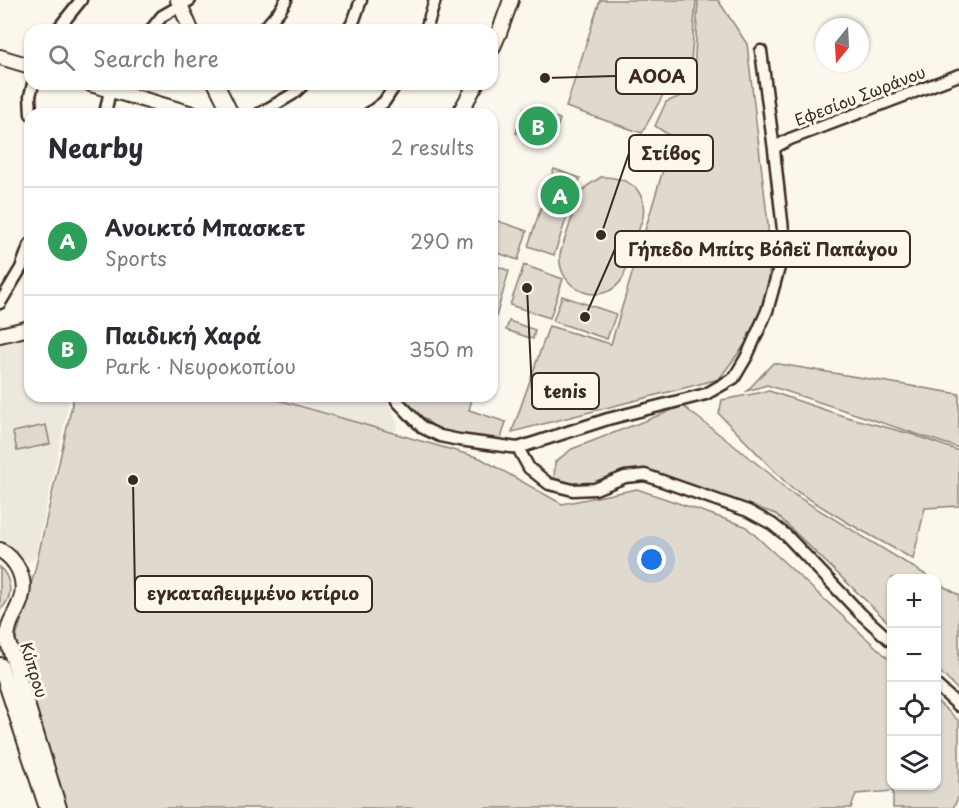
<!DOCTYPE html>
<html lang="en">
<head>
<meta charset="utf-8">
<style>
	body { margin:0; font-family:"Playpen Sans",sans-serif; background:#f7f7f7; color:#2b2b33 }
	.controls { position:absolute; right:18px; bottom:18px; display:grid; overflow:hidden; border-radius:12px; box-shadow:0 2px 4px #0004 }
	.controls button { width:54px; height:54px; display:grid; place-items:center; padding:0; border:0; border-bottom:2px solid #e1e1e2; background:#fff; color:#2b2b33; font:30px sans-serif }
	.compass { position:absolute; left:815px; top:18px; width:54px; height:54px; border-radius:50%; background:#fff; box-shadow:0 2px 4px #0004; rotate:198deg }
	.you { position:absolute; left:652px; top:560px; width:21px; height:21px; margin:-15px; border:4px solid #fff; border-radius:50%; background:#1a73e8; box-shadow:0 0 0 9px #1a73e833 }
	.badge { display:grid; place-items:center; width:39px; height:39px; border-radius:50%; background:#b45309; color:#fff; font-size:20px; font-weight:700 }
	.pin { position:absolute; translate:-50% -50%; border:3px solid #fff; box-shadow:0 2px 6px #0006 }
	.list { margin:0; padding:0; list-style:none }
	h2 { display:flex; justify-content:space-between; align-items:center; height:78px; margin:0; padding:0 24px; font-size:26px }
	h2 small { font-size:20px; font-weight:400; color:#7c7c81 }
	.list li { display:grid; grid-template-columns:39px 1fr auto; gap:18px; align-items:center; box-sizing:border-box; height:108px; padding:0 24px; border-top:2px solid #e1e1e2 }
	.list b { display:block; font-size:22px; white-space:nowrap }
	.list p { margin:0; font-size:20px; white-space:nowrap; color:#7c7c81 }
	.list em { font-size:20px; font-style:normal; color:#7c7c81 }
	.icon { flex:none; width:33px; height:33px; fill:none; stroke:currentColor; stroke-width:2; stroke-linecap:round; stroke-linejoin:round }
	.map { position:relative; flex:none; width:959px; height:808px; overflow:hidden }
	.search { position:absolute; background:#fff; box-shadow:0 2px 4px #0004; left:24px; top:24px; width:474px; height:66px; display:flex; align-items:center; gap:15px; box-sizing:border-box; padding:0 21px; border-radius:18px; color:#7c7c81; font-size:22px }
	.panel { position:absolute; background:#fff; box-shadow:0 2px 4px #0004; left:24px; top:108px; width:474px; height:294px; border-radius:18px }
	.map>svg:first-child { display:block }
</style>
</head>
<body>
<div class="map">
<svg width="959" height="808" viewBox="0 0 959 808">
	<rect width="100%" height="100%" fill="#fbf7ec"/>
	<filter id="ink" filterUnits="userSpaceOnUse"><feTurbulence type="fractalNoise" baseFrequency=".0167" numOctaves="2"/><feDisplacementMap in="SourceGraphic" scale="12" xChannelSelector="R" yChannelSelector="G"/><feConvolveMatrix kernelMatrix="1 2 1 2 8 2 1 2 1" color-interpolation-filters="sRGB"/></filter>
	<g filter="url(#ink)">
		<path fill="#ede8dd" d="M30 336V396H70L35 559 28 562 0 539V342Z
			M284 396H383L391 409 398 425 394 434 317 410Z"/>
		<path fill="#dfd9ce" stroke="#8d8276" stroke-width="1.5" d="M600 0H696L689 86 663 95 642 133 566 107Z
			M698 0H718L747 44 768 224 770 311 719 379 512 432 549 326 611 344 663 170 675 169 678 141 655 126 666 102 693 91Z
			M524 108 560 119 552 144 516 133Z
			M554 169 580 178 554 255 528 246Z
			M601 177C628 177 647 188 643 217L623 278C603 310 556 290 560 254L579 196 587 186Z
			M492 219 527 231 518 260 492 251Z
			M492 264 509 271 492 331Z
			M524 265 563 279 550 318 510 305Z
			M562 296 616 314 607 339 553 321Z
			M509 321 535 330 533 339 506 330Z
			M773 363 959 394V448L767 385 747 391Z
			M769 391 843 416 911 434 959 451V506L925 508 913 559 850 524 791 488 719 414 722 400Z
			M74 396H265L480 458 562 504 637 489 745 526 891 661 892 786H936L937 701 959 721V796L953 808H893V791L856 794 851 808H66L55 780 13 649 35 570Z
			M399 396H473L469 410 506 422 500 442 440 431 403 401Z
			M683 406 769 473 788 491 931 578H892L891 625 776 514 655 473 595 489 554 479 555 462 572 449Z
			M46 425 50 444 17 451 13 432Z
			M0 567C12 580 14 598 0 610Z
			M936 582 959 595V691L937 669Z"/>
		<g fill="none" stroke-linecap="round" stroke-linejoin="round">
			<defs>
				<path id="street" d="M57 30 81 0
					M151 30 162 16 190 0
					M263 30 280 10 286 0
					M348 30 354 20 361 0
					M426 30 435 0
					M31 114 30 96 33 84
					M105 114 110 90 114 84
					M259 114 293 94 304 84
					M368 114 384 102 396 84
					M774 150 777 146 790 139 959 75
					M0 303 21 268 30 244
					M394 396 398 402 423 428 440 436 459 440 518 448 608 419 706 394 734 378 747 356 767 311 780 264 783 230 774 150 761 51
					M518 448 529 468 549 484 573 490 595 489 625 477 645 475 748 511 772 524 787 536 860 613 892 642
					M936 685 959 706"/>
				<path id="secondary" d="M178 0 191 30
					M492 49 499 33 511 0
					M0 57 30 66
					M91 84 192 114
					M216 84 231 114
					M459 114 476 84
					M0 335 30 328
					M0 550C17 560 27 579 21 599 16 616 8 619 7 639L59 808
					M0 665 47 808"/>
			</defs>
			<use href="#street" stroke="#3b2a1e" stroke-width="15"/>
			<use href="#secondary" stroke="#3b2a1e" stroke-width="18"/>
			<use href="#street" stroke="#fbf7ec" stroke-width="10"/>
			<use href="#secondary" stroke="#fbf7ec" stroke-width="14"/>
		</g>
	</g>
	<g text-anchor="middle" stroke-width="6" stroke-linejoin="round" paint-order="stroke">
		<g font-size="16" fill="#3b2a1e" stroke="#fbf7ec">
			<text transform="translate(860 96) rotate(-21)" y="6">Εφεσίου Σωράνου</text>
			<text transform="translate(34 670) rotate(73)" y="6">Κύπρου</text>
		</g>
	</g>
	<path fill="none" stroke="#3b2a1e" stroke-width="2" d="M545 78L616 76M601 235L629 153M585 317L615 249M527 288L532 391M133 480L135 594"/>
	<g fill="#3b2a1e" stroke="#fbf7ec" stroke-width="2">
		<circle cx="545" cy="78" r="6"/>
		<circle cx="601" cy="235" r="6"/>
		<circle cx="585" cy="317" r="6"/>
		<circle cx="527" cy="288" r="6"/>
		<circle cx="133" cy="480" r="6"/>
	</g>
	<g fill="#fbf7ec" stroke="#3b2a1e" stroke-width="2">
		<rect x="616" y="58" width="81" height="36" rx="6"/>
		<rect x="629" y="135" width="84" height="36" rx="6"/>
		<rect x="615" y="231" width="295" height="36" rx="6"/>
		<rect x="532" y="373" width="67" height="36" rx="6"/>
		<rect x="135" y="576" width="237" height="36" rx="6"/>
	</g>
	<g font-size="18" text-anchor="middle" font-weight="bold" fill="#3b2a1e">
		<text x="657" y="83">AOOA</text>
		<text x="671" y="160">Στίβος</text>
		<text x="763" y="256">Γήπεδο Μπίτς Βόλεϊ Παπάγου</text>
		<text x="565" y="398">tenis</text>
		<text x="253" y="600">εγκαταλειμμένο κτίριο</text>
	</g>
</svg>
<div class="controls">
<button>+</button>
<button>−</button>
<button><svg class="icon" aria-label="locate" viewBox="0 0 24 24"><circle cx="12" cy="12" r="6"/><path d="M12 2v4M12 18v4M2 12h4M18 12h4"/></svg></button>
<button><svg class="icon" aria-label="layers" viewBox="0 0 24 24"><path d="M12 4l9 5-9 5-9-5zM3 14l9 5 9-5"/></svg></button>
</div>
<svg class="compass" viewBox="-18 -18 36 36"><path d="M0-13l5 13h-10z" fill="#e53935"/><path d="M0 13l5-13h-10z" fill="#7c7c81"/></svg>
<div class="you"></div>
<div class="pin badge" style="left:560px;top:195px;background:#2e9e5b">A</div>
<div class="pin badge" style="left:538px;top:126px;background:#2e9e5b">B</div>
<div class="search"><svg class="icon" aria-label="search" viewBox="0 0 24 24"><circle cx="10" cy="10" r="6"/><path d="M15 15l6 6"/></svg>Search here</div>
<section class="panel">
<h2>Nearby<small>2 results</small></h2>
<ul class="list">
<li><span class="badge" style="background:#2e9e5b">A</span><div><b>Ανοικτό Μπασκετ</b><p>Sports</p></div><em>290 m</em></li>
<li><span class="badge" style="background:#2e9e5b">B</span><div><b>Παιδική Χαρά</b><p>Park · Νευροκοπίου</p></div><em>350 m</em></li>
</ul>
</section>
</div>
</body>
</html>
